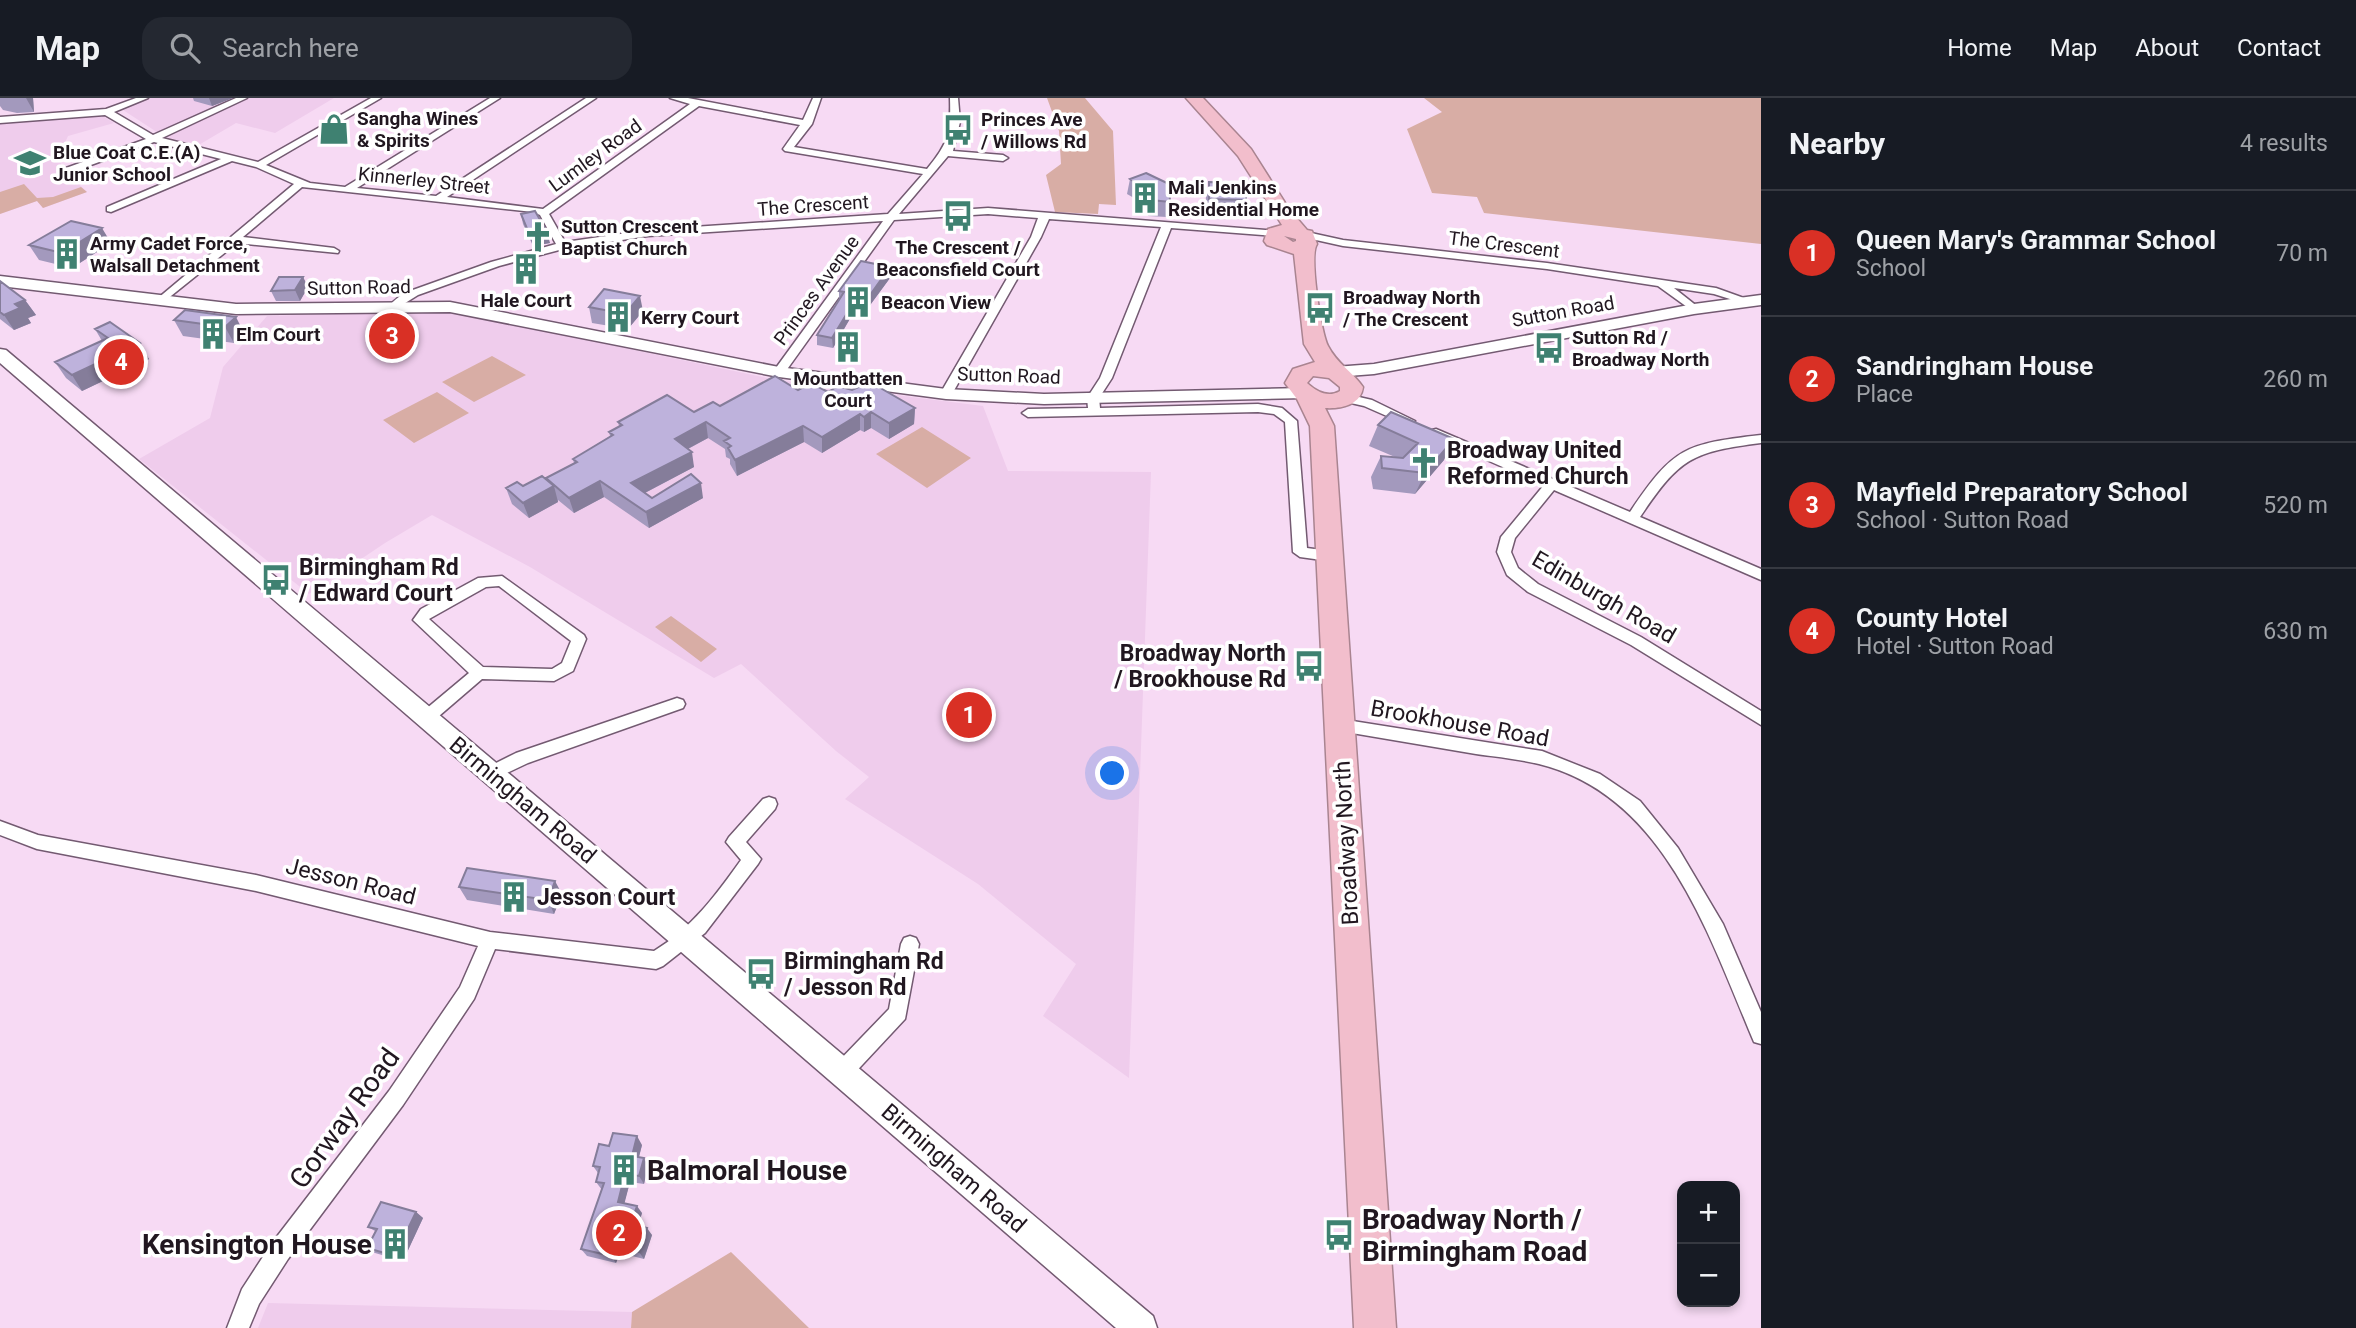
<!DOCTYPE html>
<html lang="en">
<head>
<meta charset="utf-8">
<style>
	body { margin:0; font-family:Roboto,sans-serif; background:#242831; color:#f1f3f6 }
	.controls { position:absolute; right:21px; bottom:21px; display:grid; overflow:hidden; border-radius:14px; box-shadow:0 4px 10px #0003 }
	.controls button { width:63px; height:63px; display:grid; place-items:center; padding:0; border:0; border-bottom:2px solid #363941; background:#171b24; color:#f1f3f6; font:35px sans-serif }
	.you { position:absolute; left:1113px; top:676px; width:24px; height:24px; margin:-18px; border:5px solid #fff; border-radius:50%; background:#1a73e8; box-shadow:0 0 0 10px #1a73e833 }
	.badge { display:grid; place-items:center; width:46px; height:46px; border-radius:50%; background:#d93025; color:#fff; font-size:23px; font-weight:700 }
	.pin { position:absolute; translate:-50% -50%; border:4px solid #fff; box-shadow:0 2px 7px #0006 }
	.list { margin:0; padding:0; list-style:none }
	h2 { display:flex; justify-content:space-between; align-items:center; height:91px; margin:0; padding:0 28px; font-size:30px }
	h2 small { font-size:23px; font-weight:400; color:#9ea1a6 }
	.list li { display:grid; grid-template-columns:46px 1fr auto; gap:21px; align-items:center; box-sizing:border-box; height:126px; padding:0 28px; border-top:2px solid #363941 }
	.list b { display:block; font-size:26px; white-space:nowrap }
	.list p { margin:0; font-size:23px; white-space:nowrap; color:#9ea1a6 }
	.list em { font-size:23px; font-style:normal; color:#9ea1a6 }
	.icon { flex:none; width:38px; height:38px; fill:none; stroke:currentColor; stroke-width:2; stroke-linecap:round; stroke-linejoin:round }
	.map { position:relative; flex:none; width:1761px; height:1230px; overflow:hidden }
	header { display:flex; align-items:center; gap:42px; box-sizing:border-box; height:98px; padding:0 35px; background:#171b24; border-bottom:2px solid #363941 }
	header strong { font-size:33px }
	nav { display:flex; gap:38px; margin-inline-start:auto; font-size:24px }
	.search { width:490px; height:63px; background:#242831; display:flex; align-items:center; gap:18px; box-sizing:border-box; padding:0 24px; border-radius:21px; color:#9ea1a6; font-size:26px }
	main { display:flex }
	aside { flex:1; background:#171b24 }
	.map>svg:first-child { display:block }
</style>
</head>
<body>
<header>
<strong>Map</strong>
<div class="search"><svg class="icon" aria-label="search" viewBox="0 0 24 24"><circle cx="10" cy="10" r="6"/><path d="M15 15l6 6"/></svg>Search here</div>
<nav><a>Home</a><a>Map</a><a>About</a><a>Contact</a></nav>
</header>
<main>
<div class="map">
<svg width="1761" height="1230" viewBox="0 0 1761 1230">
	<rect width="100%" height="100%" fill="#f7daf4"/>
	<path fill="#efccec" d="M148 0H334L275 35 236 25 197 48 163 38 123 12Z
		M101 17 114 25 68 38 58 60 64 72 87 94 43 110 37 103 0 116V25Z
		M437 213 472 218 777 282 983 308 1008 373 1151 374 1129 980 1043 918 1076 866 978 786 845 701 869 679 836 653 741 566 714 580 530 469 432 417 385 445 309 496 139 361 210 320 223 269 267 218Z
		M268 1205 632 1214 631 1230H258Z"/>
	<path fill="#d8ada5" d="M1047 0H1085L1113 33 1116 107 1099 106 1098 116 1055 114 1046 77 1061 66 1059 33Z
		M1424 0H1761V146L1484 115 1477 99 1432 95 1407 31 1442 14Z
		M24 86 37 100 53 99 81 89 87 94 43 110 37 103 0 116V94Z
		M492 258 526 277 474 304 442 284Z
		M437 294 469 315 414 345 383 322Z
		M922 329 971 360 927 390 876 356Z
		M671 518 717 551 701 564 655 529Z
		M731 1154 809 1230H631L632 1214Z"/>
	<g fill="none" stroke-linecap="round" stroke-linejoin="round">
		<defs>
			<path id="street" d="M136 0H148L114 14 153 37 236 0H247L162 40 258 64 371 0H381L266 67 310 85 345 89 490 0H500L357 90 436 98 586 0H596L447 99 543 111 690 6 670 0H688L803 22 813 0H821L812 26 794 49 927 71C949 45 951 34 950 0H958L960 24 953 53 1003 57 1008 60 1003 63 948 58 899 116 988 110 1278 133V137L1274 138 1171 130 1112 280 1099 300 1100 310 1258 306 1282 310 1297 323 1307 450 1329 453 1336 458 1329 463 1300 459 1293 454 1285 324 1274 316 1258 314 1028 319 1022 315 1028 311 1088 310 1087 300 1100 280 1161 129 1049 121 1041 139 952 296 946 300 940 296 1031 139 1038 120 988 116 894 122 783 277 779 278 773 274 883 123 648 138 563 151 499 168 418 197 394 212 388 209C395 201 401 197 410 193L491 164 556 146 540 117 533 114 302 89 243 139 334 150 339 153 338 155 237 145 161 206 157 205V201L294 86 256 69 232 63 111 114 107 113V109L221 61 154 44 69 75 64 72 66 70 146 41 105 17 0 25V19L106 11ZM699 8 800 27 783 51 785 53 923 76 888 116 648 132 565 144 549 116Z
				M1302 133 1343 142 1547 165 1716 190 1755 204 1749 207 1714 196 1674 190 1698 209 1700 211 1694 214 1658 188 1547 171 1343 148 1298 138 1297 136Z
				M1346 296 1372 302 1415 323 1413 326H1405L1364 308 1342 303V297Z
				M1436 331 1630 414C1674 349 1684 346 1761 337V345C1691 354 1680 360 1640 419L1761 471V482L1554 392 1515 440 1511 454 1518 470 1538 486 1641 539 1761 613V627L1631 547 1528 494 1507 477 1497 454 1501 439 1544 387 1432 338V332Z
				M502 478 584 537 586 541 573 573 554 583 482 581 432 624H420L418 620 420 616 469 575 413 522 421 511 478 480ZM499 488 571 543 562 565 552 571 483 569 429 521 486 489Z
				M677 600 683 602 685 606 683 610 528 665 492 682 486 680 484 675 486 670 516 655Z
				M1340 621 1542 653 1600 676 1640 703 1678 750 1723 826 1761 914V946L1754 944C1709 838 1665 697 1539 666 1518 661 1497 659 1476 656 1431 648 1385 641 1340 633L1334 631 1332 627 1334 623Z
				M769 699 775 701 777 706 775 711 746 744 761 761 758 766 705 835 663 868 656 871 495 851 474 901 403 1007 288 1161 259 1206 249 1230H227L242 1191 272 1145 389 993 460 889 478 848 256 793 37 751 0 737V723L38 737 256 777 490 834 654 853C692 830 716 797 741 762L726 744 729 739 763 701Z
				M910 838 916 840 919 846 905 921 849 981 842 984 835 981 832 974 835 967 889 911 901 846 904 840Z"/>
			<path id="secondary" d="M0 178 236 206 450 204 779 269 946 291 1044 296 1304 290 1313 295 1304 300 1044 306 946 301 779 279 450 214 236 216 0 188Z
				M1761 197V207L1694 216 1374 276 1335 279 1326 274 1335 269 1374 266 1694 206Z
				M0 251 6 252 1153 1218 1157 1230H1116L0 265Z"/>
			<path id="highway" d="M1186 0H1203L1251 51 1289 111 1307 132 1312 133 1317 146C1309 157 1321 235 1328 248 1337 266 1352 273 1363 289 1361 307 1341 311 1325 310L1334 328 1396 1230H1354L1310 328 1297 301 1285 285 1293 271 1315 264 1304 246 1294 156 1267 147 1264 143 1268 131 1282 127 1238 58ZM1284 138 1296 141V143L1293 144ZM1313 278 1329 280 1340 289V293C1328 300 1317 294 1307 285Z"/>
		</defs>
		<use href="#street" stroke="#735a71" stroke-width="3"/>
		<use href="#secondary" stroke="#735a71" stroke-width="3"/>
		<use href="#highway" stroke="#a98490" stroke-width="3"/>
		<use href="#street" fill="#fff" fill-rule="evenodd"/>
		<use href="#secondary" fill="#fff" fill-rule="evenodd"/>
		<use href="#highway" fill="#f2becc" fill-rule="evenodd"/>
	</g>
	<path fill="#a399bd" d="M0 0H33L34 14 17 15 3 12 0 8Z
		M193 0H233L212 8 194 3Z
		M1146 75 1170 104 1167 119 1148 118 1147 102 1141 104 1127 96 1130 81Z
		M1209 84 1246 102 1242 117 1205 116 1206 99Z
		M521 116 550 145 533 148 523 126Z
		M111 145 72 170 39 162 29 147Z
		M890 169V180L865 214 855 212 833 250 817 247V237L839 202V193Z
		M303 179 308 189 300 203H276L271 193Z
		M0 183 25 202 36 217 28 220 31 225 14 232 0 221Z
		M589 209 643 213 628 231 592 225Z
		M185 212 244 235 234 245 183 238 174 222Z
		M95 231 149 261 82 293 66 280 55 264 102 243Z
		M798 292 828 294 915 310 914 326 889 341 871 330 864 334 860 332 822 355 804 344 737 378 730 366V361L726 359 725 351 708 340 688 351 694 369 645 395 652 400H703L649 430 604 399 574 415 558 402V404L529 420 512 406 506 390 523 388 547 382 546 380 574 365 573 361 610 338 609 334 619 328 618 324 694 314Z
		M1391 314 1444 362 1415 396 1373 391 1371 379 1381 358 1395 359 1369 348 1378 327Z
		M459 789 562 796 554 816 467 802Z
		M642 1047 639 1059 648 1068 644 1086 630 1084 624 1105 642 1115 638 1128 652 1137 644 1161 620 1155 616 1165 587 1158 581 1151 602 1092 596 1084 598 1075 593 1068Z
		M416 1114 423 1120 403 1163 375 1155 367 1150 375 1133 368 1129Z"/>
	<path fill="#857d9a" d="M26 0H33L34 14Z
		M209 0H233L212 8Z
		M1150 87 1147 102 1141 104 1144 90Z
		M102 130 111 145 72 170 62 155Z
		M547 134 550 145 533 148 530 138Z
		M890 169V180L865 214V204Z
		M303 179 308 189 300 203 295 192Z
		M640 198 643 213 628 231 625 216Z
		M25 202 36 217 28 220 31 225 14 232 4 217 15 206Z
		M855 202V212L833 250 832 240Z
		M236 219 244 235 234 245 225 229Z
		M140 245 149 261 82 293 72 277Z
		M915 310 914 326 889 341V325Z
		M871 314V330L864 334V319Z
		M860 316V332L822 355V339Z
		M706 324 708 340 678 356 675 341Z
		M803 328 804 344 737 378 735 362Z
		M1454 341 1444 362 1415 396 1425 375Z
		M692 354 694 369 635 400 631 385Z
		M600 383 604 399 574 415 569 400Z
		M701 385 703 400 649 430 646 414Z
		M554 388 558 404 529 420 523 405Z
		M555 783 562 796 554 816 548 802Z
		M637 1038 642 1047 637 1066 632 1058Z
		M644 1060 648 1068 644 1086 639 1078Z
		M625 1076 630 1084 623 1111 618 1104Z
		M637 1108 642 1115 636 1133 631 1126Z
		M416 1114 423 1120 403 1163 395 1158Z
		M647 1130 652 1137 644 1161 639 1154Z
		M614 1148 620 1155 616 1165 611 1158Z"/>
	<path fill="#beb2dc" stroke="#857d9a" stroke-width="2" d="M1146 75 1169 86 1170 104 1151 102 1150 87 1144 90 1130 81Z
		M1209 84 1246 85V102L1209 101Z
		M535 113 547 134 530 138 521 116Z
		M71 123 102 130 62 155 29 147Z
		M861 163 890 169 865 204 855 202 832 240 817 237 844 194 839 193Z
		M279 179H303L295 192 271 193Z
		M0 183 25 202 15 206 20 210 4 217 0 214Z
		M604 191 640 198 625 216 589 209Z
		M185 212 236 219 225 229 174 222Z
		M110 224 140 245 72 277 55 264 108 240 95 231Z
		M775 278 798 292 811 285 828 294 838 288 852 292 870 284 915 310 889 325 871 314 864 319 860 316 822 339 803 328 735 362 728 350 731 348 724 343 730 340 706 324 675 341 692 354 631 385 652 400 691 376 701 385 646 414 600 383 569 400 546 380 577 364 573 361 613 337 609 334 622 327 618 324 667 297 694 314 713 304 720 308Z
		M1391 314 1454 341 1425 375 1382 370 1381 358 1403 360 1418 345 1378 327Z
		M542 378 554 388 523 405 506 390 517 384 523 388Z
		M467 770 555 783 548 802 459 789Z
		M613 1035 637 1038 632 1058 644 1060 639 1078 625 1076 618 1104 637 1108 631 1126 647 1130 639 1154 614 1148 611 1158 581 1151 604 1085 596 1084 600 1069 593 1068 599 1046 609 1048Z
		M381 1104 416 1114 395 1158 367 1150 377 1131 368 1129Z"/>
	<defs>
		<symbol id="shop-bare" viewBox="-9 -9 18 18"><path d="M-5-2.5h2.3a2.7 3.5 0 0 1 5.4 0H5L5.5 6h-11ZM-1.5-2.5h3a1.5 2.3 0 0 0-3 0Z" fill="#3f8171" stroke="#fff" stroke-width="2.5" paint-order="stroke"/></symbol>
		<symbol id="bus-bare" viewBox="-9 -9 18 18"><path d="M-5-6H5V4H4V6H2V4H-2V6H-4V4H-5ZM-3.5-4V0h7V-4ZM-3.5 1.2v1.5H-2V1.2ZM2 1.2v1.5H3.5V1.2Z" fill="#3f8171" stroke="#fff" stroke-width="2.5" paint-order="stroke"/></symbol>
		<symbol id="school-bare" viewBox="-9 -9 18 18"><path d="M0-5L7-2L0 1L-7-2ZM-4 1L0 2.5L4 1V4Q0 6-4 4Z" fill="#3f8171" stroke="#fff" stroke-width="2.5" paint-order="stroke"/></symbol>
		<symbol id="building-bare" viewBox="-9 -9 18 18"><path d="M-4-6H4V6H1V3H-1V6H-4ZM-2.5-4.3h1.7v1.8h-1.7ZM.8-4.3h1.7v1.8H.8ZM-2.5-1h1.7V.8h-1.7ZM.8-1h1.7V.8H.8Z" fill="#3f8171" stroke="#fff" stroke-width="2.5" paint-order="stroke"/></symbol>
		<symbol id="church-bare" viewBox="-9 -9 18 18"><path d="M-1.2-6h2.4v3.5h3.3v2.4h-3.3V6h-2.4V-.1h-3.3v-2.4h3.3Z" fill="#3f8171" stroke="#fff" stroke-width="2.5" paint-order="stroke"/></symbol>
	</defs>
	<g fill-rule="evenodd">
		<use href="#shop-bare" x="312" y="9" width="44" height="44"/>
		<use href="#bus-bare" x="936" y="10" width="44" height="44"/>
		<use href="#school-bare" x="8" y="43" width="44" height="44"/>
		<use href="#building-bare" x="1123" y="78" width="44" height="44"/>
		<use href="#bus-bare" x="936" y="96" width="44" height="44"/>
		<use href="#church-bare" x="516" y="117" width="44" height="44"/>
		<use href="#building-bare" x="45" y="134" width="44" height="44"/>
		<use href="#building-bare" x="504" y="149" width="44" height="44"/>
		<use href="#building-bare" x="836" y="182" width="44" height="44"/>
		<use href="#bus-bare" x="1298" y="188" width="44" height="44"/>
		<use href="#building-bare" x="596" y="197" width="44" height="44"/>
		<use href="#building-bare" x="191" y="214" width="44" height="44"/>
		<use href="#building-bare" x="826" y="227" width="44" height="44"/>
		<use href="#bus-bare" x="1527" y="228" width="44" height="44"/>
		<use href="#church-bare" x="1402" y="343" width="44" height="44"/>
		<use href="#bus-bare" x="254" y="460" width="44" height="44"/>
		<use href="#bus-bare" x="1287" y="546" width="44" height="44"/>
		<use href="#building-bare" x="492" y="777" width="44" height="44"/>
		<use href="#bus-bare" x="739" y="854" width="44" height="44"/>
		<use href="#building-bare" x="602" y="1050" width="44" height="44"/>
		<use href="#bus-bare" x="1317" y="1115" width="44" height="44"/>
		<use href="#building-bare" x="373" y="1124" width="44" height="44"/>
	</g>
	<g text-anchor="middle" stroke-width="7" stroke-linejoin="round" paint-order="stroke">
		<g font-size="19" font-weight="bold" fill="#211720" stroke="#fff" text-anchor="start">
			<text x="357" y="27">Sangha Wines<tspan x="357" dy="22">&amp; Spirits</tspan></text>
			<text x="981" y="28">Princes Ave<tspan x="981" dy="22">/ Willows Rd</tspan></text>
			<text x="53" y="61">Blue Coat C.E.(A)<tspan x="53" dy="22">Junior School</tspan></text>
			<text x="1168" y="96">Mali Jenkins<tspan x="1168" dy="22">Residential Home</tspan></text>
			<text x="561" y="135">Sutton Crescent<tspan x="561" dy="22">Baptist Church</tspan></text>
			<text x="90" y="152">Army Cadet Force,<tspan x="90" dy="22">Walsall Detachment</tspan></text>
			<text x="958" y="156" text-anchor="middle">The Crescent /<tspan x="958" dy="22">Beaconsfield Court</tspan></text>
			<text x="1343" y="206">Broadway North<tspan x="1343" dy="22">/ The Crescent</tspan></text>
			<text x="526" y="209" text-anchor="middle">Hale Court</text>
			<text x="881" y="211">Beacon View</text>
			<text x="641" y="226">Kerry Court</text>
			<text x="236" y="243">Elm Court</text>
			<text x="1572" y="246">Sutton Rd /<tspan x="1572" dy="22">Broadway North</tspan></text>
			<text x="848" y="287" text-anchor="middle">Mountbatten<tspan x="848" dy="22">Court</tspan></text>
		</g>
		<g font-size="19" fill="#211720" stroke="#fff">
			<text transform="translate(595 57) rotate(-36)" y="7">Lumley Road</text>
			<text transform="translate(424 82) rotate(6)" y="7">Kinnerley Street</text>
			<text transform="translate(813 107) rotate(-4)" y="7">The Crescent</text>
			<text transform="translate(1504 146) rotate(7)" y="7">The Crescent</text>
			<text transform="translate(359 189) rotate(-1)" y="7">Sutton Road</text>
			<text transform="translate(816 192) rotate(-54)" y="7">Princes Avenue</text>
			<text transform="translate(1563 213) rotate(-10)" y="7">Sutton Road</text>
			<text transform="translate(1009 277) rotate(2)" y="7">Sutton Road</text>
		</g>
		<g font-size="23" font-weight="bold" fill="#211720" stroke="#fff" text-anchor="start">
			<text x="1447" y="360">Broadway United<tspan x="1447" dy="26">Reformed Church</tspan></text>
			<text x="299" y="477">Birmingham Rd<tspan x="299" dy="26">/ Edward Court</tspan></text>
			<text x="1286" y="563" text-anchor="end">Broadway North<tspan x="1286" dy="26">/ Brookhouse Rd</tspan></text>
			<text x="537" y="807">Jesson Court</text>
			<text x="784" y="871">Birmingham Rd<tspan x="784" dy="26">/ Jesson Rd</tspan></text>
		</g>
		<g font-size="23" fill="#211720" stroke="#fff">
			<text transform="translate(1604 499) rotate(30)" y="8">Edinburgh Road</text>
			<text transform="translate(1460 625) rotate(10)" y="8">Brookhouse Road</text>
			<text transform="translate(523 702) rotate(40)" y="8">Birmingham Road</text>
			<text transform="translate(1346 745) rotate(-93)" y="8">Broadway North</text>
			<text transform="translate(351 783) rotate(14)" y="8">Jesson Road</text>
			<text transform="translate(954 1070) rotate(41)" y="8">Birmingham Road</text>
		</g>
		<g font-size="28" fill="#211720" stroke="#fff">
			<text transform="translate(344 1020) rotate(-54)" y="10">Gorway Road</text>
		</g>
		<g font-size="28" font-weight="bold" fill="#211720" stroke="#fff" text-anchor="start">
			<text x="647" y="1082">Balmoral House</text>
			<text x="1362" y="1131">Broadway North /<tspan x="1362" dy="32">Birmingham Road</tspan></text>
			<text x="372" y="1156" text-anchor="end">Kensington House</text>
		</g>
	</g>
</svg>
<div class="controls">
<button>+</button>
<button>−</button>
</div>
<div class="you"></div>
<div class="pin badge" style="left:969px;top:617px">1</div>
<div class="pin badge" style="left:619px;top:1135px">2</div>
<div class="pin badge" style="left:392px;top:238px">3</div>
<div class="pin badge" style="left:121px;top:264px">4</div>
</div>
<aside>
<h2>Nearby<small>4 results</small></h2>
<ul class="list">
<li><span class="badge">1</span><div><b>Queen Mary's Grammar School</b><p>School</p></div><em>70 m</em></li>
<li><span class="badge">2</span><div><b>Sandringham House</b><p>Place</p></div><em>260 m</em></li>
<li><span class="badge">3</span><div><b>Mayfield Preparatory School</b><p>School · Sutton Road</p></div><em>520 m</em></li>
<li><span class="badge">4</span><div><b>County Hotel</b><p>Hotel · Sutton Road</p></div><em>630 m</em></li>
</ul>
</aside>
</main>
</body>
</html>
